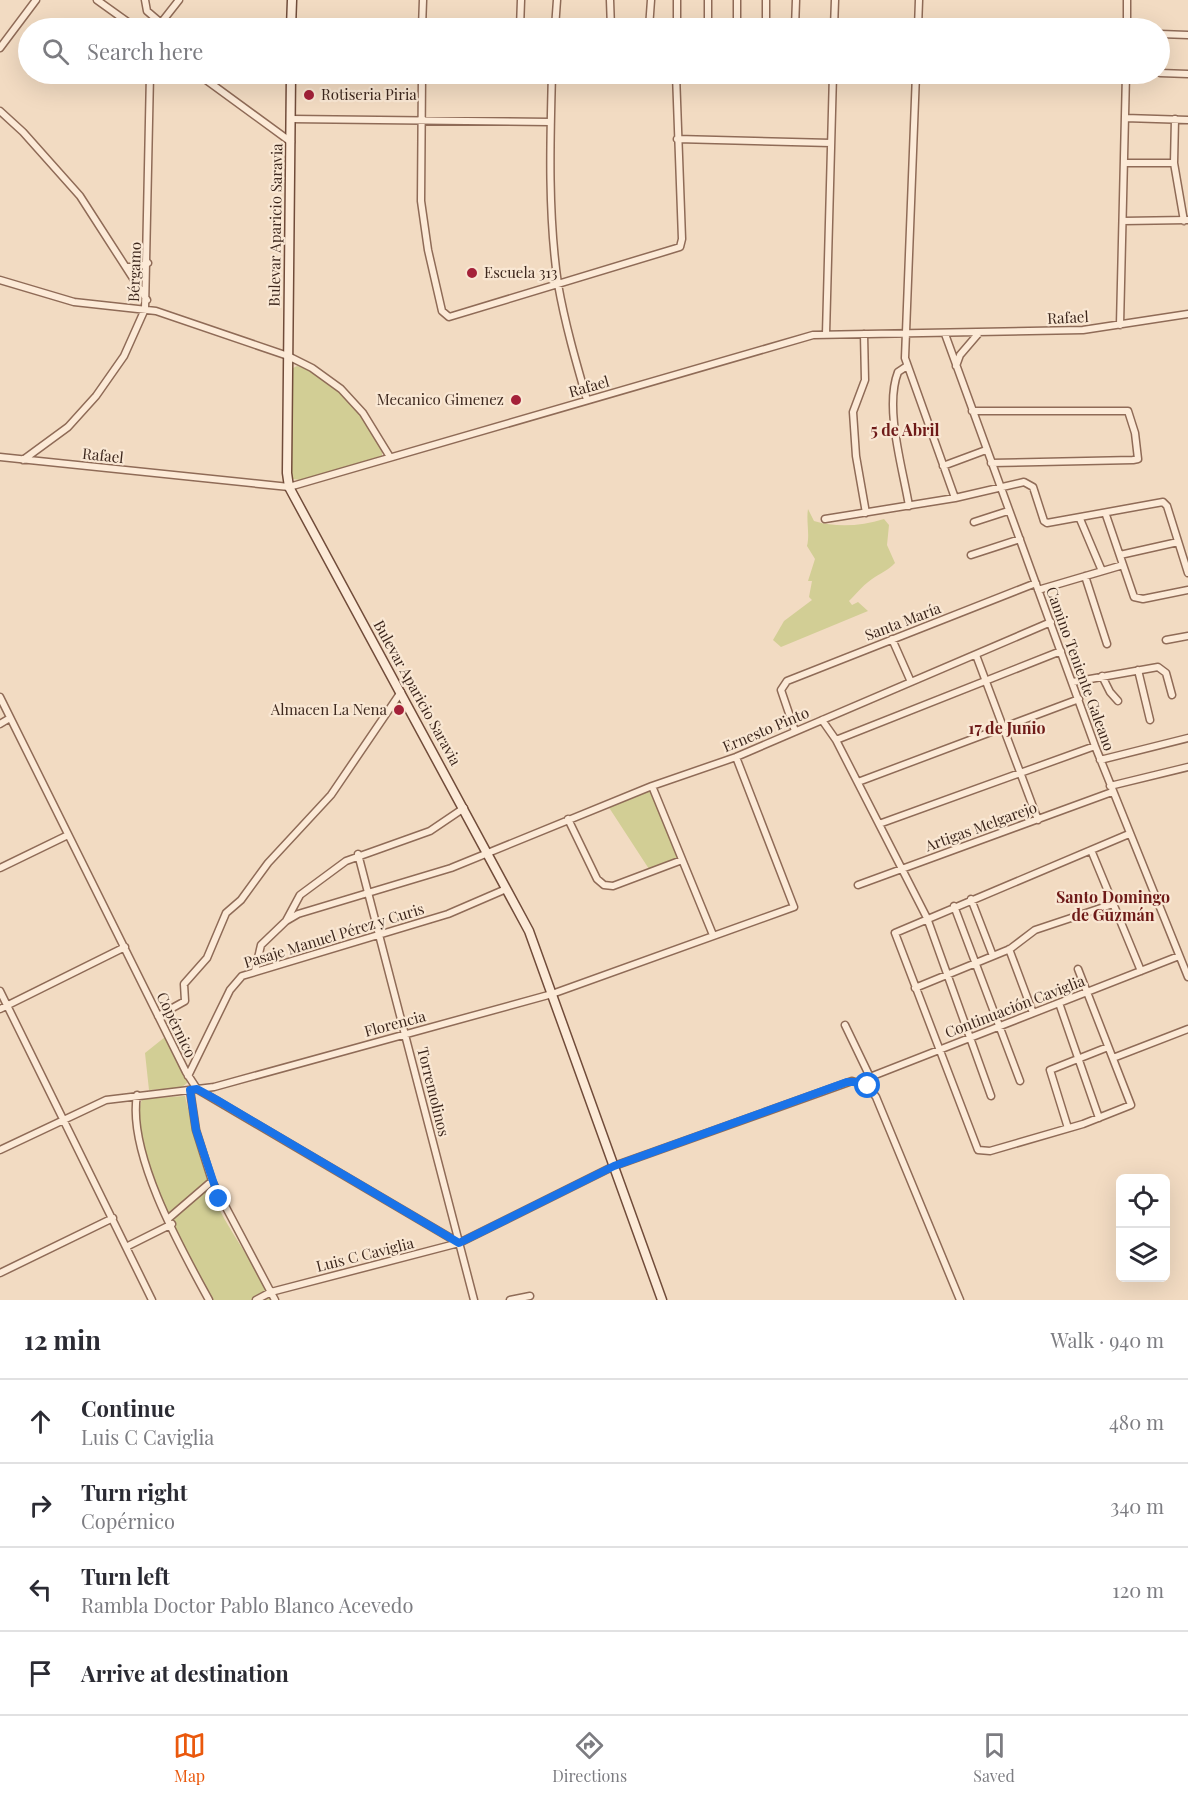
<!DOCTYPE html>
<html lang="en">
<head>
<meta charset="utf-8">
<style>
	body { margin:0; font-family:"Playfair Display",serif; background:#f7f7f7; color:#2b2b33 }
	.controls { position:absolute; right:18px; bottom:18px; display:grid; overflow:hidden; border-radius:9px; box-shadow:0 6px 24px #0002 }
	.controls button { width:54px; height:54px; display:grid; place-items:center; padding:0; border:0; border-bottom:2px solid #e1e1e2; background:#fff; color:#2b2b33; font:30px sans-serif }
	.stop { position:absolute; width:18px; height:18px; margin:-14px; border:4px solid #1a73e8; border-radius:50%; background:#fff }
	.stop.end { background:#1a73e8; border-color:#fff; box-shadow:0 2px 6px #0008 }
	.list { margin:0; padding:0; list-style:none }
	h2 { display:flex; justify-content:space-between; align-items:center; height:78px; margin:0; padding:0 24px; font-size:26px }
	h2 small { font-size:20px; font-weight:400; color:#7c7c81 }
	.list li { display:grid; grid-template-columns:39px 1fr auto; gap:18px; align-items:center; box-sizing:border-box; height:84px; padding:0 24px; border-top:2px solid #e1e1e2 }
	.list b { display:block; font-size:22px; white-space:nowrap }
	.list p { margin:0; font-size:20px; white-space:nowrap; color:#7c7c81 }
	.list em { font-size:20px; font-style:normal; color:#7c7c81 }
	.icon { flex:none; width:33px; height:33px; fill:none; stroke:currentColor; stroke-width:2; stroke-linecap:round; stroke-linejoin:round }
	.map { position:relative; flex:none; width:1188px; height:1300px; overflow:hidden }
	.search { position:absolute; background:#fff; box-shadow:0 6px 24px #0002; left:18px; right:18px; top:18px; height:66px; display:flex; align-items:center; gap:15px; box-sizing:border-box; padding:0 21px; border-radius:33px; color:#7c7c81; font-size:22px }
	.sheet { height:414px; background:#fff }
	nav { display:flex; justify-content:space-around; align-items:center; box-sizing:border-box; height:84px; border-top:2px solid #e1e1e2; background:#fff; font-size:16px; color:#7c7c81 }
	nav a { display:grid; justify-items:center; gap:3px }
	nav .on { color:#ea580c }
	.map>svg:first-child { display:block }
</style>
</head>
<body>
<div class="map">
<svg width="1188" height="1300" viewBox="0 0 1188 1300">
	<rect width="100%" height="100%" fill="#f2dbc2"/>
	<path fill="#d2ce95" d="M297 366C336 376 362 417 382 449V456L300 480 293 479 291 476V369Z
		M808 509 814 521C837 528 861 526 884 519L889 525 887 545 895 563C888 570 883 572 875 577 865 583 857 593 849 601L852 605 858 602 868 611 781 647 773 640 784 621 812 600 809 597 812 581H808L815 559 807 546C810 535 806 521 808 509Z
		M646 792H652L678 856 676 860 649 869 608 806Z
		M165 1037 187 1077V1083L181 1088 149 1090 145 1053Z
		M185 1096C195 1137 204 1182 225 1220 240 1246 259 1272 272 1300H213C189 1260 126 1144 142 1099Z"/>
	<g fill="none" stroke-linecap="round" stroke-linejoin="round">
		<defs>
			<path id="street" d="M97 0 136 28
				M145 0 147 11 161 23
				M610 0 611 28
				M157 28 179 0
				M422 28 423 0
				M520 28 521 0
				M555 28 557 0
				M649 28 651 0
				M677 28V0
				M708 28V0
				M737 28V0
				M766 28V0
				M795 28 796 0
				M834 28 835 0
				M918 28 919 0
				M1127 28V0
				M1160 34 1188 35
				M0 48 36 0
				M1160 73 1188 74
				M198 74 291 142
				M422 74 421 201 428 250 442 311 449 317 680 247 682 239 676 74
				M552 74C550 144 548 215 558 284 565 324 576 362 587 400
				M916 74 905 358 955 498
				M0 111 23 132 80 196 147 300
				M1125 118 1188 120
				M291 119 550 122
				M1175 119 1174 163 1184 221
				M677 139 831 143
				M1124 163H1174
				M1123 221 1187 220
				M126 267H134L148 263
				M0 280 74 302 156 311 288 356 312 368 341 389 363 413 390 457
				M1120 325 1126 74
				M826 334 833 74
				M864 334 865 380 853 412 856 456 866 513
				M945 334 1095 746 1188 977
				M907 366 898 372C884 408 903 469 909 506
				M956 366 960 355 978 334
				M972 411H1128L1135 433 1138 459 1133 460 991 463
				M0 457 289 487 813 335 1083 330 1188 314
				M23 460 68 427 96 396 124 356 145 309 150 74
				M943 466 986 450
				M1106 515 1134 597 1143 599 1188 590
				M825 519 955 498 1024 482 1033 487 1044 521 1047 523 1163 502 1167 506 1188 573
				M1080 519 1102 571
				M974 522 1008 511
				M971 555 1020 539
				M1120 555 1178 542
				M1085 576 1107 644
				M1038 590 1123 565
				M892 639 911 682
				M1166 640 1188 636
				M976 655 1038 820
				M1138 670 1150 720
				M1102 676 1110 692 1118 701
				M1073 682 1158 667 1166 673 1172 695
				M0 697 186 1072 197 1089 459 1243
				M822 720 836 740 927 918 991 1096
				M0 724 10 718
				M795 731 781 690 787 681 1036 583
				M836 740 1061 651
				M1100 760 1188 738
				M858 782 1079 699
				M652 786 713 935
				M1110 786 1188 767
				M568 819 597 879 604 885 613 886 682 860
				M879 824 1095 746
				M1091 850 1141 971
				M358 854 474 1300
				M0 868 68 835
				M858 885 1112 792
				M971 899 993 956
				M954 906 1020 1081
				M286 921 298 914 451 868 652 786 736 757 1051 622
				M1009 949 1033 1013
				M1078 969 1131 1105 1083 1124 990 1151 978 1150 895 933 1129 834
				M255 971 261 945 286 921 300 895 346 861 430 831 464 808
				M915 988 1010 949 1035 930 1113 904
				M0 991 152 1300
				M1059 1003 1099 1118
				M0 1009 125 947
				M158 1016 185 1001 184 984 207 958 226 913 241 900 268 863 331 795 401 692
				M845 1025 870 1077
				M1113 1058 1188 1029
				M188 1076 230 990 242 976 448 914 506 889
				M864 1084 870 1077 1179 956
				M190 1090 196 1130 212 1181 275 1300
				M137 1095C127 1153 181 1249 209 1300
				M1068 1128 1050 1070 1108 1047
				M0 1150 106 1100 214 1087 552 994 794 907 736 757
				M169 1218 212 1181
				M126 1247 172 1224
				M0 1273 113 1218
				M256 1300 271 1292 459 1243 614 1166 852 1081 868 1086 876 1097 960 1300
				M510 1300 530 1296"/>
			<path id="secondary" d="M291 28 292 0
				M291 74 287 473 289 487 529 931 662 1300"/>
		</defs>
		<use href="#street" stroke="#8f6b57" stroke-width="9"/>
		<use href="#secondary" stroke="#714c3a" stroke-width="11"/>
		<use href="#street" stroke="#fcead7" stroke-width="6"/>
		<use href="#secondary" stroke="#fcead7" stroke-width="8"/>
	</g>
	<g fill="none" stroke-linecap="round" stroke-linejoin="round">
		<path stroke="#1a73e8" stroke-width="8" d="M219 1199 196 1130 190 1090 197 1089 217 1100 459 1243 614 1166 847 1082H859L868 1086"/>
	</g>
	<g fill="#a42139" stroke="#f9e7d3" stroke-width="2">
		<circle cx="309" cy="95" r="6"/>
		<circle cx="472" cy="273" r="6"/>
		<circle cx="516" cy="400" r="6"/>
		<circle cx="399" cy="710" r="6"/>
	</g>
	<g text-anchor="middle" stroke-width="4.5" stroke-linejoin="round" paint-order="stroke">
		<g font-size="15" fill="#3d271d" stroke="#f9e7d3" text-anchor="start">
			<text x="321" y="100">Rotiseria Piria</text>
			<text x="484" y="278">Escuela 313</text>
			<text x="504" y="405" text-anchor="end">Mecanico Gimenez</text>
			<text x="387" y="715" text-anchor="end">Almacen La Nena</text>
		</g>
		<g font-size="15" fill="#3d271d" stroke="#f9e7d3">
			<text transform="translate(276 225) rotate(-89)" y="5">Bulevar Aparicio Saravia</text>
			<text transform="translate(135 272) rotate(-88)" y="5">Bérgamo</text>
			<text transform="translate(1068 318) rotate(-3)" y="5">Rafael</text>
			<text transform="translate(589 387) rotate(-16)" y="5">Rafael</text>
			<text transform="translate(103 456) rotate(6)" y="5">Rafael</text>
			<text transform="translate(903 622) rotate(-21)" y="5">Santa María</text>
			<text transform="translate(1080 669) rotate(70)" y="5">Camino Teniente Galeano</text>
			<text transform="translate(417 693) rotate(61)" y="5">Bulevar Aparicio Saravia</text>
			<text transform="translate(766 730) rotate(-23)" y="5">Ernesto Pinto</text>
			<text transform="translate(981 827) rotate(-20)" y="5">Artigas Melgarejo</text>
			<text transform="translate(334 936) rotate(-17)" y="5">Pasaje Manuel Pérez y Curis</text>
			<text transform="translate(1015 1007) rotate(-21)" y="5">Continuación Caviglia</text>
			<text transform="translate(395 1024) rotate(-15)" y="5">Florencia</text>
			<text transform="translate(176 1025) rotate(64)" y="5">Copérnico</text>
			<text transform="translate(433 1092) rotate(76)" y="5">Torremolinos</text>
			<text transform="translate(365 1255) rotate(-14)" y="5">Luis C Caviglia</text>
		</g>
		<g font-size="16" font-weight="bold" fill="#6e1a18" stroke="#f9e7d3">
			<text x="905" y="436">5 de Abril</text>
			<text x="1007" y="734">17 de Junio</text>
			<text x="1113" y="903">Santo Domingo<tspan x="1113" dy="18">de Guzmán</tspan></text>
		</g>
	</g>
</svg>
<div class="controls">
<button><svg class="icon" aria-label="locate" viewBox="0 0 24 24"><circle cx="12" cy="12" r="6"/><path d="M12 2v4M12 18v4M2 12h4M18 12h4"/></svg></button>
<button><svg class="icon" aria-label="layers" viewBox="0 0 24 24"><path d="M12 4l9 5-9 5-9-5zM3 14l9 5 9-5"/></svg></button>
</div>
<div class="stop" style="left:868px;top:1086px"></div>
<div class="stop end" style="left:219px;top:1199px"></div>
<div class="search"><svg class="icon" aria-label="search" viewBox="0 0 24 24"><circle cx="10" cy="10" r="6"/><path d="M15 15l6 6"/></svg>Search here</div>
</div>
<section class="sheet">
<h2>12 min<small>Walk · 940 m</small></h2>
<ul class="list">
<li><svg class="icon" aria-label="ahead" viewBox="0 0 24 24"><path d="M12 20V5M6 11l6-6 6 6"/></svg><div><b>Continue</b><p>Luis C Caviglia</p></div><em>480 m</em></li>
<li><svg class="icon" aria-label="right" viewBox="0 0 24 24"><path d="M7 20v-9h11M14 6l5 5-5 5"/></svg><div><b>Turn right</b><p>Copérnico</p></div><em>340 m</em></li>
<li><svg class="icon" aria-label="left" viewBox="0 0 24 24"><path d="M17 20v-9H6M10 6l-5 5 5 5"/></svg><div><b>Turn left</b><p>Rambla Doctor Pablo Blanco Acevedo</p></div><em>120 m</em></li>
<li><svg class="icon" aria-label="arrive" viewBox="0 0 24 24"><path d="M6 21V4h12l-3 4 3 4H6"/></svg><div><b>Arrive at destination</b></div></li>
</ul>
</section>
<nav>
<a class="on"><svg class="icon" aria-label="map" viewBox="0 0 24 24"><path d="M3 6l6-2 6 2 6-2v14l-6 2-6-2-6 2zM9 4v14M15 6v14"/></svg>Map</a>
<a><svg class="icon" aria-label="directions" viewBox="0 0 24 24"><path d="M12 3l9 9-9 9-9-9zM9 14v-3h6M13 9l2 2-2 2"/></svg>Directions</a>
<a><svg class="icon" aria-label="saved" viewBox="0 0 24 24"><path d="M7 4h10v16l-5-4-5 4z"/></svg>Saved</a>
</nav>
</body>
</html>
